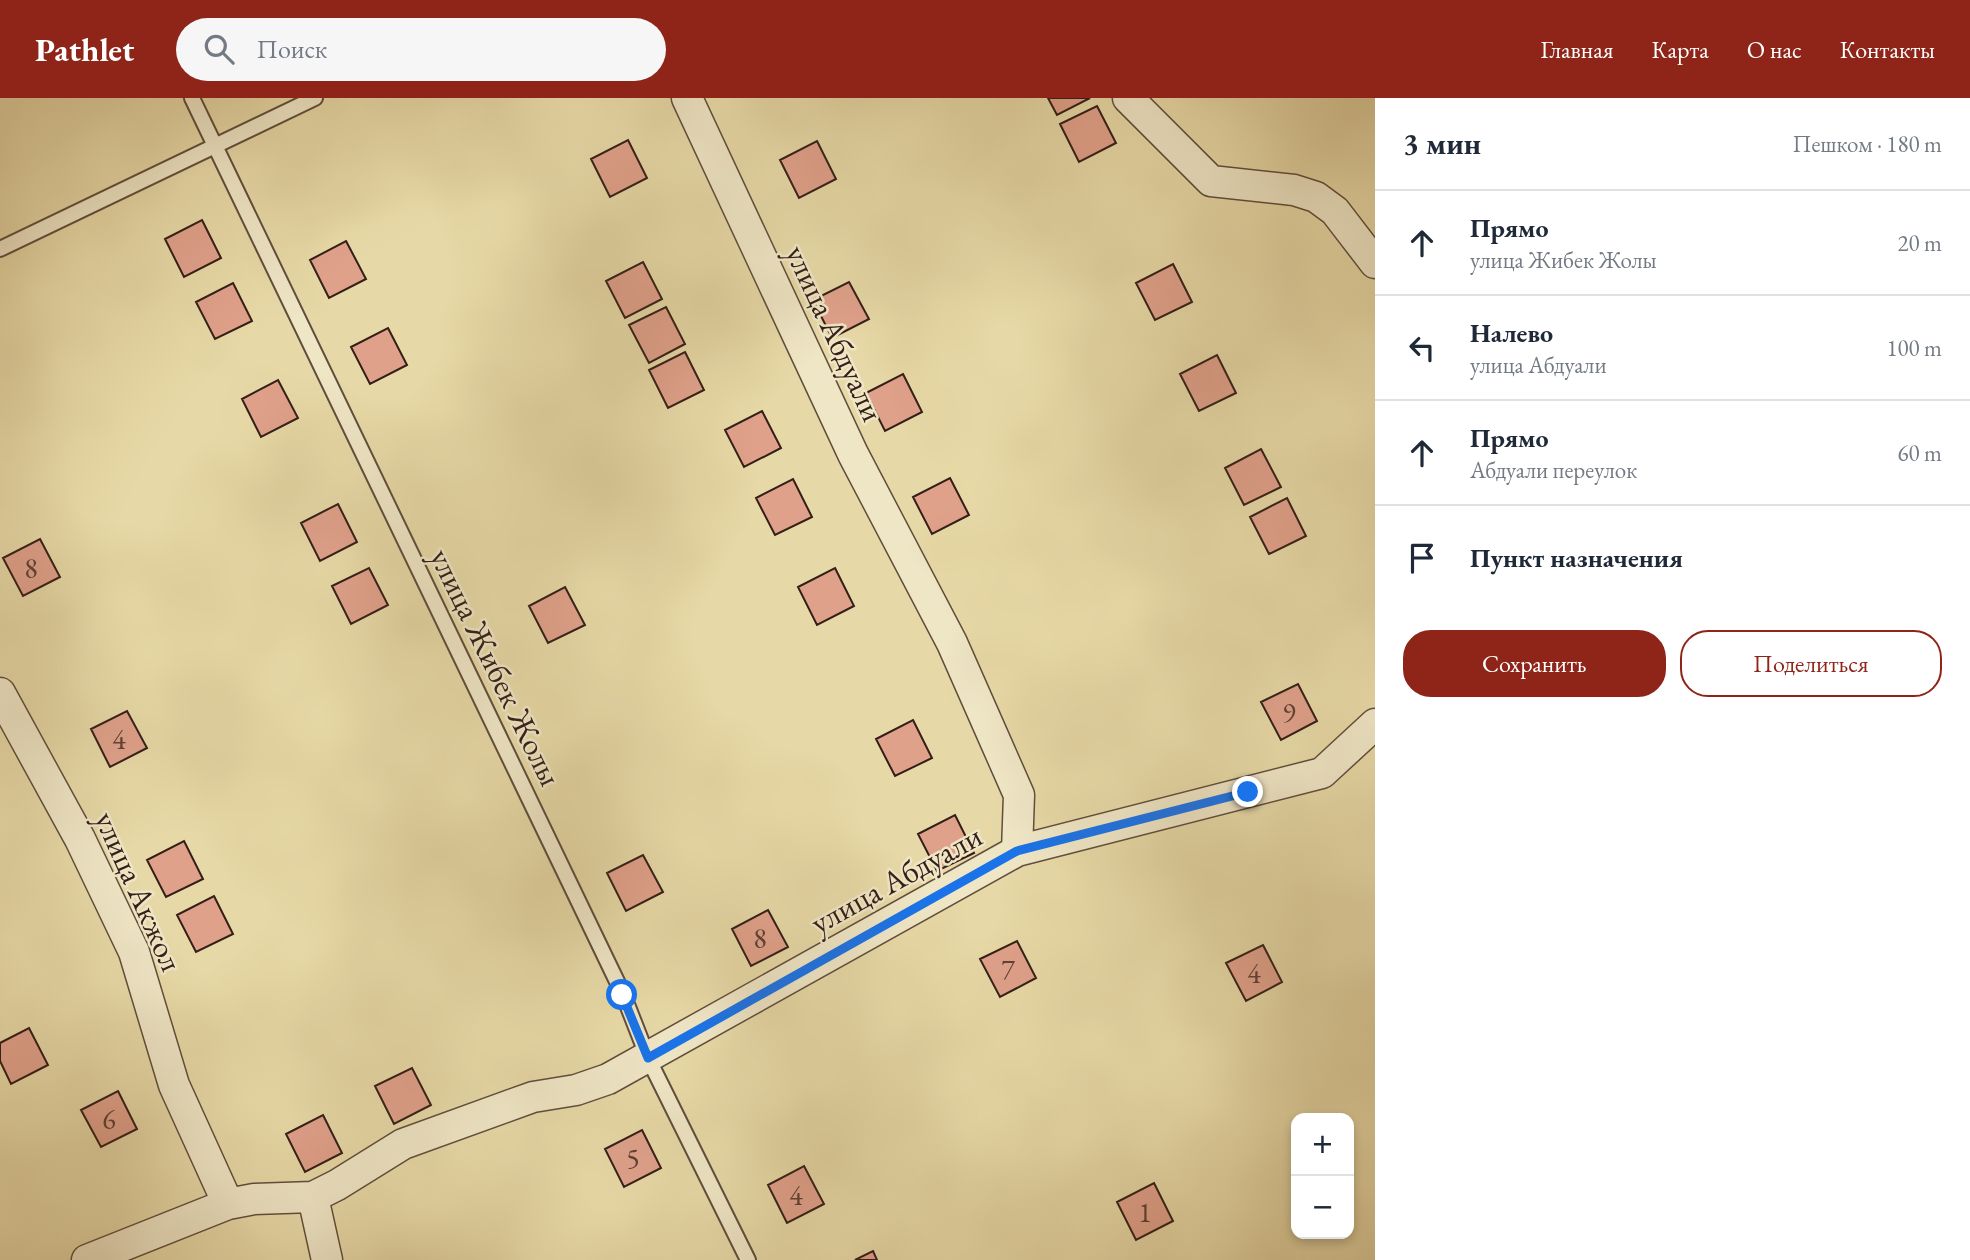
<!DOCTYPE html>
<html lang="ru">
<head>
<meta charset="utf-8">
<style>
	body { margin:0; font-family:"EB Garamond",serif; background:#f6f6f7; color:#1f2937 }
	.controls { position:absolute; right:21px; bottom:21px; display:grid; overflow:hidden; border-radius:14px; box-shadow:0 4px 10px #0003 }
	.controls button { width:63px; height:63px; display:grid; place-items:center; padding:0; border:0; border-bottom:2px solid #e0e1e3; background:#fff; color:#1f2937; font:35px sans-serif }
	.stop { position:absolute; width:21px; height:21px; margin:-16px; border:5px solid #1a73e8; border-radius:50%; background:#fff }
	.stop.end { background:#1a73e8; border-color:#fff; box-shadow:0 2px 7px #0008 }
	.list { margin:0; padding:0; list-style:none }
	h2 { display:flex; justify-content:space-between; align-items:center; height:91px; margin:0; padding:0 28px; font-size:30px }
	h2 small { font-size:23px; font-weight:400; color:#747a83 }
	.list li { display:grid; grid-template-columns:46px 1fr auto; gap:21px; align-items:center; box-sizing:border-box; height:105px; padding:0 28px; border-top:2px solid #e0e1e3 }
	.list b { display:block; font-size:26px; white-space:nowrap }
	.list p { margin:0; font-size:23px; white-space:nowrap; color:#747a83 }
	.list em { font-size:23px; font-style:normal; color:#747a83 }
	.actions { display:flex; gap:14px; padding:21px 28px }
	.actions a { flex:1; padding:16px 0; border:2px solid #8f2418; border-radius:28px; text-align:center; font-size:24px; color:#8f2418 }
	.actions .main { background:#8f2418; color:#fff }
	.icon { flex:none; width:38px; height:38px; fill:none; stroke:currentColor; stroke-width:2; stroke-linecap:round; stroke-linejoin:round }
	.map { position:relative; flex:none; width:1375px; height:1162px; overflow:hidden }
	header { display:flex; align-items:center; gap:42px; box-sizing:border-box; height:98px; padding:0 35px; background:#8f2418; color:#fff }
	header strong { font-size:33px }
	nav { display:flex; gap:38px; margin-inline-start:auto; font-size:24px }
	.search { width:490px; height:63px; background:#f6f6f7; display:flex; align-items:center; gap:18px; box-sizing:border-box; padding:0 24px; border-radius:38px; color:#747a83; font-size:26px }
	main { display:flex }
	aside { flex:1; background:#fff }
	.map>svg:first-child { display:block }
</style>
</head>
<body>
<header>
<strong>Pathlet</strong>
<div class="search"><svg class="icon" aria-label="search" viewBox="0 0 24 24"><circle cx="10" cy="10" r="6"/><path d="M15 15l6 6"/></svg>Поиск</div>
<nav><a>Главная</a><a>Карта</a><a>О нас</a><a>Контакты</a></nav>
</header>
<main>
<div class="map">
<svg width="1375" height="1162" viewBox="0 0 1375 1162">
	<rect width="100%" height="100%" fill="#e7d9a7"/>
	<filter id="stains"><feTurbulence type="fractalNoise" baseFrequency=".00286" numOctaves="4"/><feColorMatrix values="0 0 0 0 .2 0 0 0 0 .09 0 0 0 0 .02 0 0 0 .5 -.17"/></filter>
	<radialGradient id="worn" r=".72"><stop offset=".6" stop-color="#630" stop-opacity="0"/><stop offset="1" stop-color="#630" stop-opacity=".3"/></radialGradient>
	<path fill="#e0a18b" stroke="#331f18" stroke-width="2" d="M1048 0H1090L1057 17Z
		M1097 8 1116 45 1079 64 1060 26Z
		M628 42 647 80 610 99 591 61Z
		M817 43 836 81 799 100 780 62Z
		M202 122 221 160 184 179 165 141Z
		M346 143 366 181 329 200 310 162Z
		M643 164 662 201 625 220 606 183Z
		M1173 166 1192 204 1155 222 1136 185Z
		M849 184 869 221 832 240 813 202Z
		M233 185 252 223 215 241 196 204Z
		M666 209 685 246 649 265 629 227Z
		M388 230 407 267 370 286 351 249Z
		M685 254 704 292 668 310 649 272Z
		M1217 257 1236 295 1199 313 1180 276Z
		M903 276 922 314 885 333 866 295Z
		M278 282 298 320 261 339 242 301Z
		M762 313 781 350 744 369 725 332Z
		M1261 351 1281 389 1244 407 1225 370Z
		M950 380 969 417 932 436 913 399Z
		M793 381 812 419 775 437 756 400Z
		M1287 400 1306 438 1269 456 1250 419Z
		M338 406 357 444 320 463 301 425Z
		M40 441 60 479 23 498 3 460Z
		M369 470 388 507 351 526 332 488Z
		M835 470 854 508 817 527 798 489Z
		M565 489 585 527 548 545 529 508Z
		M1298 586 1317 623 1281 642 1261 604Z
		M127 613 147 650 110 669 91 631Z
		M913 622 932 660 895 678 876 641Z
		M955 717 974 755 937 773 918 736Z
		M184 743 203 781 166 799 147 762Z
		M643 757 663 794 626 813 607 775Z
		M214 798 233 836 196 854 177 817Z
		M768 812 788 849 751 868 732 831Z
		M1017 843 1036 880 1000 899 980 861Z
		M1263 847 1282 884 1246 903 1226 865Z
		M29 930 48 967 11 986 0 963V945Z
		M412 970 431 1007 394 1026 375 988Z
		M118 993 137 1031 101 1049 81 1012Z
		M323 1017 342 1055 305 1074 286 1036Z
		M642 1032 661 1070 624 1089 605 1051Z
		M804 1068 824 1106 787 1125 768 1087Z
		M1154 1085 1173 1123 1136 1142 1117 1104Z
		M873 1153 877 1162H855Z"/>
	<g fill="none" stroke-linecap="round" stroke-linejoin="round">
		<defs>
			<path id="service" d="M192 0 623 896 648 960 748 1162
				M0 151 315 0"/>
			<path id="minor" d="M1128 0 1211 83 1294 92 1316 99 1335 113 1375 165
				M0 595 80 741 134 854 174 987 228 1106
				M1017 753 1322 675 1375 626
				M313 1099 327 1162
				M87 1162 228 1106 254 1101 313 1099 337 1087 403 1046 533 999 576 992 608 981 1017 753 1019 697 997 647 952 545 853 356 687 0"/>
		</defs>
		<use href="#service" stroke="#604e3c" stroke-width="18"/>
		<use href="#minor" stroke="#604e3c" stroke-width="33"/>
		<use href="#service" stroke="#efe6c6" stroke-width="14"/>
		<use href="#minor" stroke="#efe6c6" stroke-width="30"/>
	</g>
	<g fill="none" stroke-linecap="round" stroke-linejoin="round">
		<path stroke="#1a73e8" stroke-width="9" d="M622 897 648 960 1017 753 1248 694"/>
	</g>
	<g text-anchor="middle" stroke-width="5" stroke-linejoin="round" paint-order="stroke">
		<g font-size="28" fill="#5e4035">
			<text x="31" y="480">8</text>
			<text x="1289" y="624">9</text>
			<text x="119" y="651">4</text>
			<text x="760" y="850">8</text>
			<text x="1008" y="881">7</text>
			<text x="1254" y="885">4</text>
			<text x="109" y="1031">6</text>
			<text x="633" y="1070">5</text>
			<text x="796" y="1107">4</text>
			<text x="1145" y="1124">1</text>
		</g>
		<g font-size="32" fill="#331f18" stroke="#efe6c6">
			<text transform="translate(835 235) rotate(65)" y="11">улица Абдуали</text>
			<text transform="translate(496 569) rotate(64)" y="11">улица Жибек Жолы</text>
			<text transform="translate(896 781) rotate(-29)" y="11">улица Абдуали</text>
			<text transform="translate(139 793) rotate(66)" y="11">улица Акжол</text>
		</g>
	</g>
	<rect width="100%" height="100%" filter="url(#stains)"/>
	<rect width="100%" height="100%" fill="url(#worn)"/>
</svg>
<div class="controls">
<button>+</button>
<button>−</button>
</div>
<div class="stop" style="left:622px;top:897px"></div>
<div class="stop end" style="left:1248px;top:694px"></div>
</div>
<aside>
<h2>3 мин<small>Пешком · 180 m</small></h2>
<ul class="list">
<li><svg class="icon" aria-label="ahead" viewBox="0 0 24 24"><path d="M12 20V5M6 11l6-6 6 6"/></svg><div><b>Прямо</b><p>улица Жибек Жолы</p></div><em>20 m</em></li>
<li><svg class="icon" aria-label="left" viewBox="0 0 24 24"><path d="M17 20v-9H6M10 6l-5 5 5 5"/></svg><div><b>Налево</b><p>улица Абдуали</p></div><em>100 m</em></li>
<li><svg class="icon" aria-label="ahead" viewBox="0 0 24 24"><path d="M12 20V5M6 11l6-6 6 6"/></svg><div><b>Прямо</b><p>Абдуали переулок</p></div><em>60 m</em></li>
<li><svg class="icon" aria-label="arrive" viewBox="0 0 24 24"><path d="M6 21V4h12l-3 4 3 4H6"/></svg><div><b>Пункт назначения</b></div></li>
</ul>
<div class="actions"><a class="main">Сохранить</a><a>Поделиться</a></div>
</aside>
</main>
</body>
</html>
